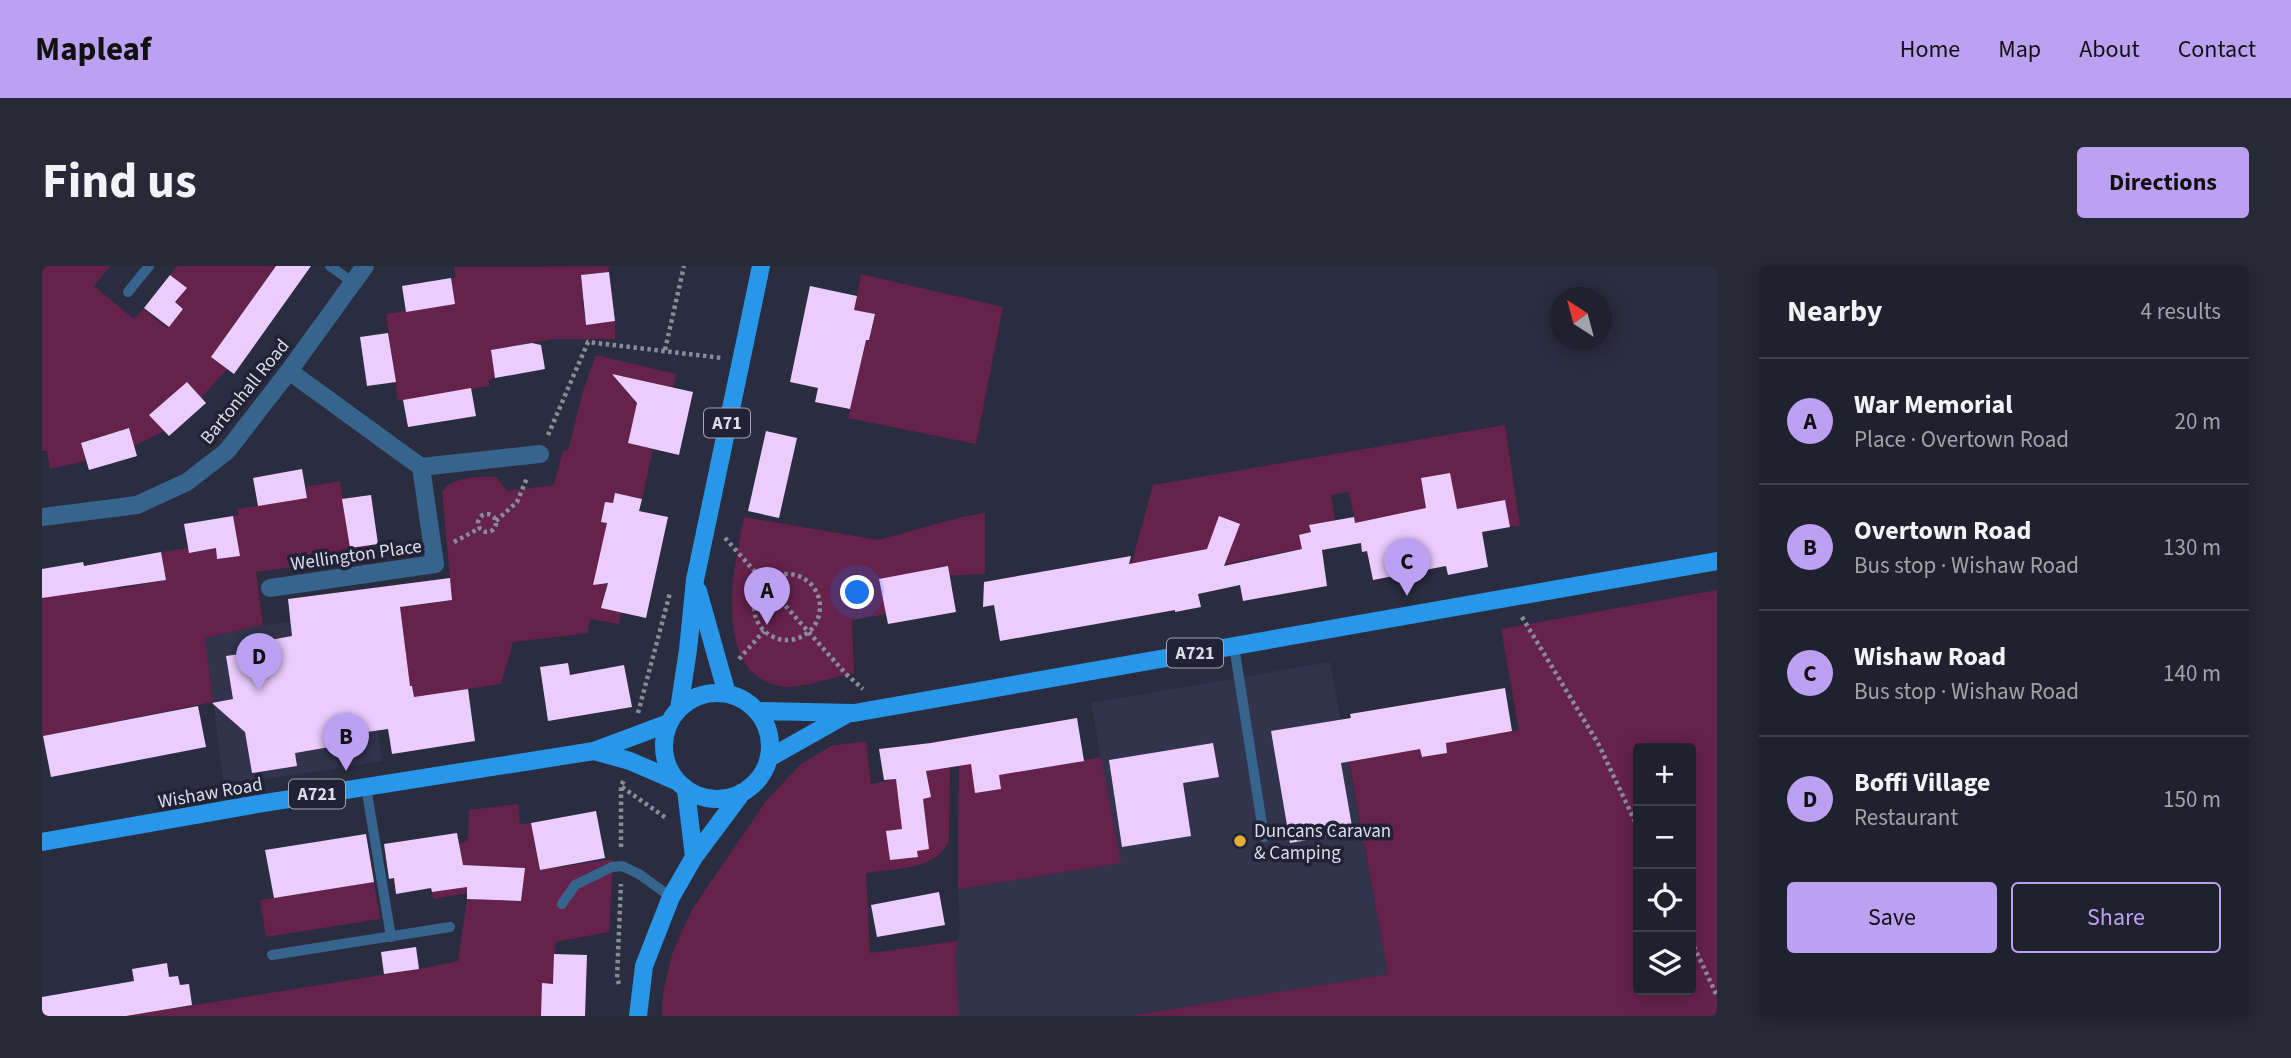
<!DOCTYPE html>
<html lang="en">
<head>
<meta charset="utf-8">
<style>
	body { margin:0; font-family:"Source Sans 3",sans-serif; background:#282937; color:#f1f3f6 }
	.controls { position:absolute; right:21px; bottom:21px; display:grid; overflow:hidden; border-radius:7px; box-shadow:0 4px 18px #0003 }
	.controls button { width:63px; height:63px; display:grid; place-items:center; padding:0; border:0; border-bottom:2px solid #3d3e4b; background:#20212f; color:#f1f3f6; font:35px sans-serif }
	.compass { position:absolute; left:1507px; top:21px; width:63px; height:63px; border-radius:50%; background:#20212f; box-shadow:0 4px 18px #0003; rotate:324deg }
	.you { position:absolute; left:816px; top:327px; width:24px; height:24px; margin:-18px; border:5px solid #fff; border-radius:50%; background:#1a73e8; box-shadow:0 0 0 10px #1a73e833 }
	.badge { display:grid; place-items:center; width:46px; height:46px; border-radius:50%; background:#bca0f2; color:#111; font-size:23px; font-weight:700 }
	.pin { position:absolute; translate:-50% -58px; filter:drop-shadow(0 2px 4px #0008) }
	.pin::after { content:''; position:absolute; top:37px; width:24px; height:21px; background:inherit; clip-path:polygon(0 0,100% 0,50% 100%) }
	.list { margin:0; padding:0; list-style:none }
	h2 { display:flex; justify-content:space-between; align-items:center; height:91px; margin:0; padding:0 28px; font-size:30px }
	h2 small { font-size:23px; font-weight:400; color:#a2a3aa }
	.list li { display:grid; grid-template-columns:46px 1fr auto; gap:21px; align-items:center; box-sizing:border-box; height:126px; padding:0 28px; border-top:2px solid #3d3e4b }
	.list b { display:block; font-size:26px; white-space:nowrap }
	.list p { margin:0; font-size:23px; white-space:nowrap; color:#a2a3aa }
	.list em { font-size:23px; font-style:normal; color:#a2a3aa }
	.actions { display:flex; gap:14px; padding:21px 28px }
	.actions a { flex:1; padding:16px 0; border:2px solid #bca0f2; border-radius:7px; text-align:center; font-size:24px; color:#bca0f2 }
	.actions .main { background:#bca0f2; color:#111 }
	.icon { flex:none; width:38px; height:38px; fill:none; stroke:currentColor; stroke-width:2; stroke-linecap:round; stroke-linejoin:round }
	.map { position:relative; flex:none; width:1675px; height:750px; overflow:hidden; border-radius:7px }
	header { display:flex; align-items:center; gap:42px; box-sizing:border-box; height:98px; padding:0 35px; background:#bca0f2; color:#111 }
	header strong { font-size:33px }
	nav { display:flex; gap:38px; margin-inline-start:auto; font-size:24px }
	.intro { display:flex; align-items:center; justify-content:space-between; box-sizing:border-box; height:168px; padding:0 42px }
	h1 { margin:0; font-size:49px }
	.button { padding:18px 32px; border-radius:7px; background:#bca0f2; color:#111; font-size:24px; font-weight:700 }
	main { display:flex; gap:42px; padding:0 42px }
	aside { flex:1; background:#20212f; border-radius:7px; box-shadow:0 4px 18px #0003 }
	.map>svg:first-child { display:block }
</style>
</head>
<body>
<header>
<strong>Mapleaf</strong>
<nav><a>Home</a><a>Map</a><a>About</a><a>Contact</a></nav>
</header>
<div class="intro"><h1>Find us</h1><a class="button">Directions</a></div>
<main>
<div class="map">
<svg width="1675" height="750" viewBox="0 0 1675 750">
	<rect width="100%" height="100%" fill="#2a2c3f"/>
	<path fill="#32344d" d="M320 347 340 495 182 520 163 372 221 359Z
		M1288 396 1346 708 1087 750H917L913 690 918 663 916 623 1078 597 1049 437Z"/>
	<path fill="#65224b" fill-rule="evenodd" d="M0 0H68L52 20 92 53 101 43 126 62 141 42 117 23 120 19 137 32 145 22 128 9 135 0H234L213 28 229 40 197 51 169 91 185 103 159 132 145 116 108 148 122 165 92 180 86 162 39 177 44 195 8 203 5 185H0Z
		M571 0 566 1 567 6 539 9 542 34 540 35 544 58 573 55V73H510L449 84 453 112 447 113V120L356 135 344 48 413 38 409 12 414 11 412 1Z
		M819 8 961 41 934 178 806 152 820 90 798 68 827 74 833 49 812 44Z
		M554 89 634 108 631 122 591 113 586 116 583 124 587 129 593 130 592 137 609 140 592 151 586 177 611 183 600 233 573 227 571 237 563 236 559 256 565 257 566 313 559 342 579 347 577 358 548 353 546 367 471 376 459 418 372 431 370 420 352 422 320 347 410 334 400 225C413 210 435 210 454 211L465 225 512 219 521 184 526 185 541 125Z
		M1463 159 1478 260 1314 262 1307 226 1289 229 1293 254 1268 259 1269 269 1264 282 1173 300 1170 282 1123 291 1086 310 1111 219Z
		M298 215 308 282 328 279 329 291 214 306 221 359 163 372 171 436 0 470V332L46 324 71 301 76 323 124 314 119 286 146 282 147 287 174 282 176 293 198 290 191 250 196 249 195 243 265 232 263 221Z
		M943 247V308L838 313 844 348 810 354 812 407C796 410 759 422 744 421 667 413 692 300 702 251L836 274 920 251Z
		M1675 324V750H1087L1346 708 1307 495 1378 482 1380 491 1405 487 1404 477 1406 476 1477 464 1459 363ZM1596 482H1649V724H1596Z
		M982 461 989 504 1059 491 1079 597 916 623 917 473 925 471 933 526 954 495Z
		M906 474 908 503 907 575C894 605 853 602 824 607L828 687 916 675 913 690 917 750H620L621 726 631 685 651 642 724 535 759 498 789 480 824 475 829 518 854 513 857 536 888 531 884 505 893 503 889 476Z
		M476 538 478 558 489 557 498 604 571 593 567 666 513 676 511 718H500L499 750H84L377 703 416 695 425 633 479 635 481 602 427 599 425 627 391 633 390 626 404 624 422 607 417 578 426 574 427 544Z
		M332 616 338 653 224 671 218 634Z"/>
	<path fill="#ebccfd" d="M234 0H269L192 108 169 91Z
		M567 6 573 55 544 59 539 9Z
		M128 9 145 22 133 36 141 43 127 61 102 42Z
		M409 12 413 38 364 46 360 20Z
		M768 20 815 30 812 44 833 48 827 74H824L808 143 773 136 776 122 748 116Z
		M346 67 354 116 325 120 318 71Z
		M490 77 499 79 503 103 453 112 449 84Z
		M570 108 651 126 637 189 586 177 595 137Z
		M145 116 164 137 127 170 107 149Z
		M429 122 434 150 366 161 361 134Z
		M87 162 95 190 47 204 39 177Z
		M724 165 755 172 737 252 706 245Z
		M260 203 265 232 216 240 211 212Z
		M1408 207 1415 243 1463 234 1468 261 1440 266 1446 301 1406 309 1404 300 1331 314 1325 285 1320 286 1319 277 1280 284 1285 320 1201 335 1198 319 1156 328 1159 341 1133 346V344L958 375 952 339 941 341 942 316 1089 290 1087 298 1165 283 1177 250 1198 258 1182 300 1260 283 1257 269 1269 266 1267 259 1312 251 1313 257 1384 242 1379 212Z
		M573 227 600 233 597 245 626 251 604 352 559 342 566 317 551 319 565 257 559 256 563 236 571 237Z
		M329 229 336 278 308 282 300 233Z
		M191 250 198 290 175 293 174 282 147 287 142 258Z
		M119 286 124 314 0 332V303L41 296 42 300Z
		M906 300 914 346 846 358 837 313Z
		M408 312 410 334 358 341 368 420H370L372 431 426 423 433 475 350 488 346 463 304 469 305 478 253 487 255 500 210 507 203 466 170 437 191 433 184 390 198 388 196 380 250 370 246 333Z
		M526 397 528 409 582 399 590 441 506 455 498 401Z
		M1463 422 1470 465 1404 477 1405 487 1380 491 1378 483 1299 497 1311 566 1248 577 1229 465 1309 452 1308 448Z
		M156 440 164 481 9 511 1 470Z
		M1035 452 1042 495 957 509 959 523 933 527 929 498 884 505 889 531 881 533 887 583 875 585 876 591 848 594 844 565 860 563 854 513 842 514 837 483 889 477Z
		M1171 477 1177 511 1141 517 1149 570 1080 581 1067 494Z
		M554 545 563 592 498 604 489 557Z
		M415 567 421 599 483 602 479 635 425 633V621L390 626 389 622 354 628 352 612 347 613 342 578Z
		M324 568 332 616 232 632 223 584Z
		M897 626 903 659 835 671 829 639Z
		M374 681 377 703 342 708 339 686Z
		M512 688 545 689 543 750H499L500 717 511 718Z
		M125 697 127 711 136 710 138 719 147 718 150 739 84 750H0V731L92 715 90 703Z"/>
	<g fill="none" stroke-linecap="round" stroke-linejoin="round">
		<path stroke="#898b9a" stroke-width="4.5" stroke-dasharray="3.5 3.5" stroke-linecap="butt" d="M623 84 642 0
			M506 169 546 76 680 92
			M436 257a9 9 0 1 1 18 0a9 9 0 1 1-18 0Z
			M454 255 475 236 485 212
			M683 272 804 408 821 423
			M412 276 438 262
			M712 341a33 33 0 1 1 66 0a33 33 0 1 1-66 0Z
			M1480 351 1557 479 1596 562
			M697 393 722 365
			M596 447 628 327
			M580 521 624 552
			M579 581V520L582 514
			M1649 674 1675 730
			M577 718 575 712 579 618"/>
		<path stroke="#36648c" stroke-width="10" d="M288 0 310 16
			M86 26 107 0
			M1192 380 1222 571
			M324 521 349 671
			M520 638 533 619 570 601 580 600 597 608 629 631
			M230 689 408 661"/>
		<path stroke="#36648c" stroke-width="18" d="M247 105 379 201 498 188
			M0 251 95 239 145 216 185 185 247 105 323 0
			M228 322 393 298 379 201"/>
		<path stroke="#2997e9" stroke-width="18" d="M656 325 685 428
			M622 480a53 53 0 1 1 106 0a53 53 0 1 1-106 0Z
			M637 443 646 384 653 314 719 0
			M715 445 812 447 1675 295
			M552 485 588 495 634 515
			M727 492 807 447
			M644 524 652 591
			M0 576 216 538 552 485 627 457
			M596 750 602 700 629 631 652 591 699 528"/>
	</g>
	<circle fill="#e1af34" stroke="#212235" stroke-width="2.5" cx="1198" cy="575" r="7"/>
	<g text-anchor="middle" stroke-width="7" stroke-linejoin="round" paint-order="stroke">
		<g fill="#212235" stroke="#a3a5b3" stroke-width="2">
			<rect x="662" y="142.5" width="46" height="29" rx="5"/>
			<rect x="1125" y="372.5" width="56" height="29" rx="5"/>
			<rect x="247" y="513.5" width="56" height="29" rx="5"/>
		</g>
		<g font-size="18" font-weight="bold" fill="#dbdde9">
			<text x="685" y="163">A71</text>
			<text x="1153" y="393">A721</text>
			<text x="275" y="534">A721</text>
		</g>
		<g font-size="19" fill="#dbdde9" stroke="#212235">
			<text transform="translate(202 125) rotate(-51)" y="7">Bartonhall Road</text>
			<text transform="translate(314 288) rotate(-8)" y="7">Wellington Place</text>
			<text transform="translate(168 526) rotate(-10)" y="7">Wishaw Road</text>
		</g>
		<g font-size="19" fill="#dbdde9" stroke="#212235" text-anchor="start">
			<text x="1212" y="571">Duncans Caravan<tspan x="1212" dy="22">&amp; Camping</tspan></text>
		</g>
	</g>
</svg>
<div class="controls">
<button>+</button>
<button>−</button>
<button><svg class="icon" aria-label="locate" viewBox="0 0 24 24"><circle cx="12" cy="12" r="6"/><path d="M12 2v4M12 18v4M2 12h4M18 12h4"/></svg></button>
<button><svg class="icon" aria-label="layers" viewBox="0 0 24 24"><path d="M12 4l9 5-9 5-9-5zM3 14l9 5 9-5"/></svg></button>
</div>
<svg class="compass" viewBox="-18 -18 36 36"><path d="M0-13l5 13h-10z" fill="#e53935"/><path d="M0 13l5-13h-10z" fill="#a2a3aa"/></svg>
<div class="you"></div>
<div class="pin badge" style="left:725px;top:359px">A</div>
<div class="pin badge" style="left:304px;top:505px">B</div>
<div class="pin badge" style="left:1365px;top:330px">C</div>
<div class="pin badge" style="left:217px;top:425px">D</div>
</div>
<aside>
<h2>Nearby<small>4 results</small></h2>
<ul class="list">
<li><span class="badge">A</span><div><b>War Memorial</b><p>Place · Overtown Road</p></div><em>20 m</em></li>
<li><span class="badge">B</span><div><b>Overtown Road</b><p>Bus stop · Wishaw Road</p></div><em>130 m</em></li>
<li><span class="badge">C</span><div><b>Wishaw Road</b><p>Bus stop · Wishaw Road</p></div><em>140 m</em></li>
<li><span class="badge">D</span><div><b>Boffi Village</b><p>Restaurant</p></div><em>150 m</em></li>
</ul>
<div class="actions"><a class="main">Save</a><a>Share</a></div>
</aside>
</main>
</body>
</html>
